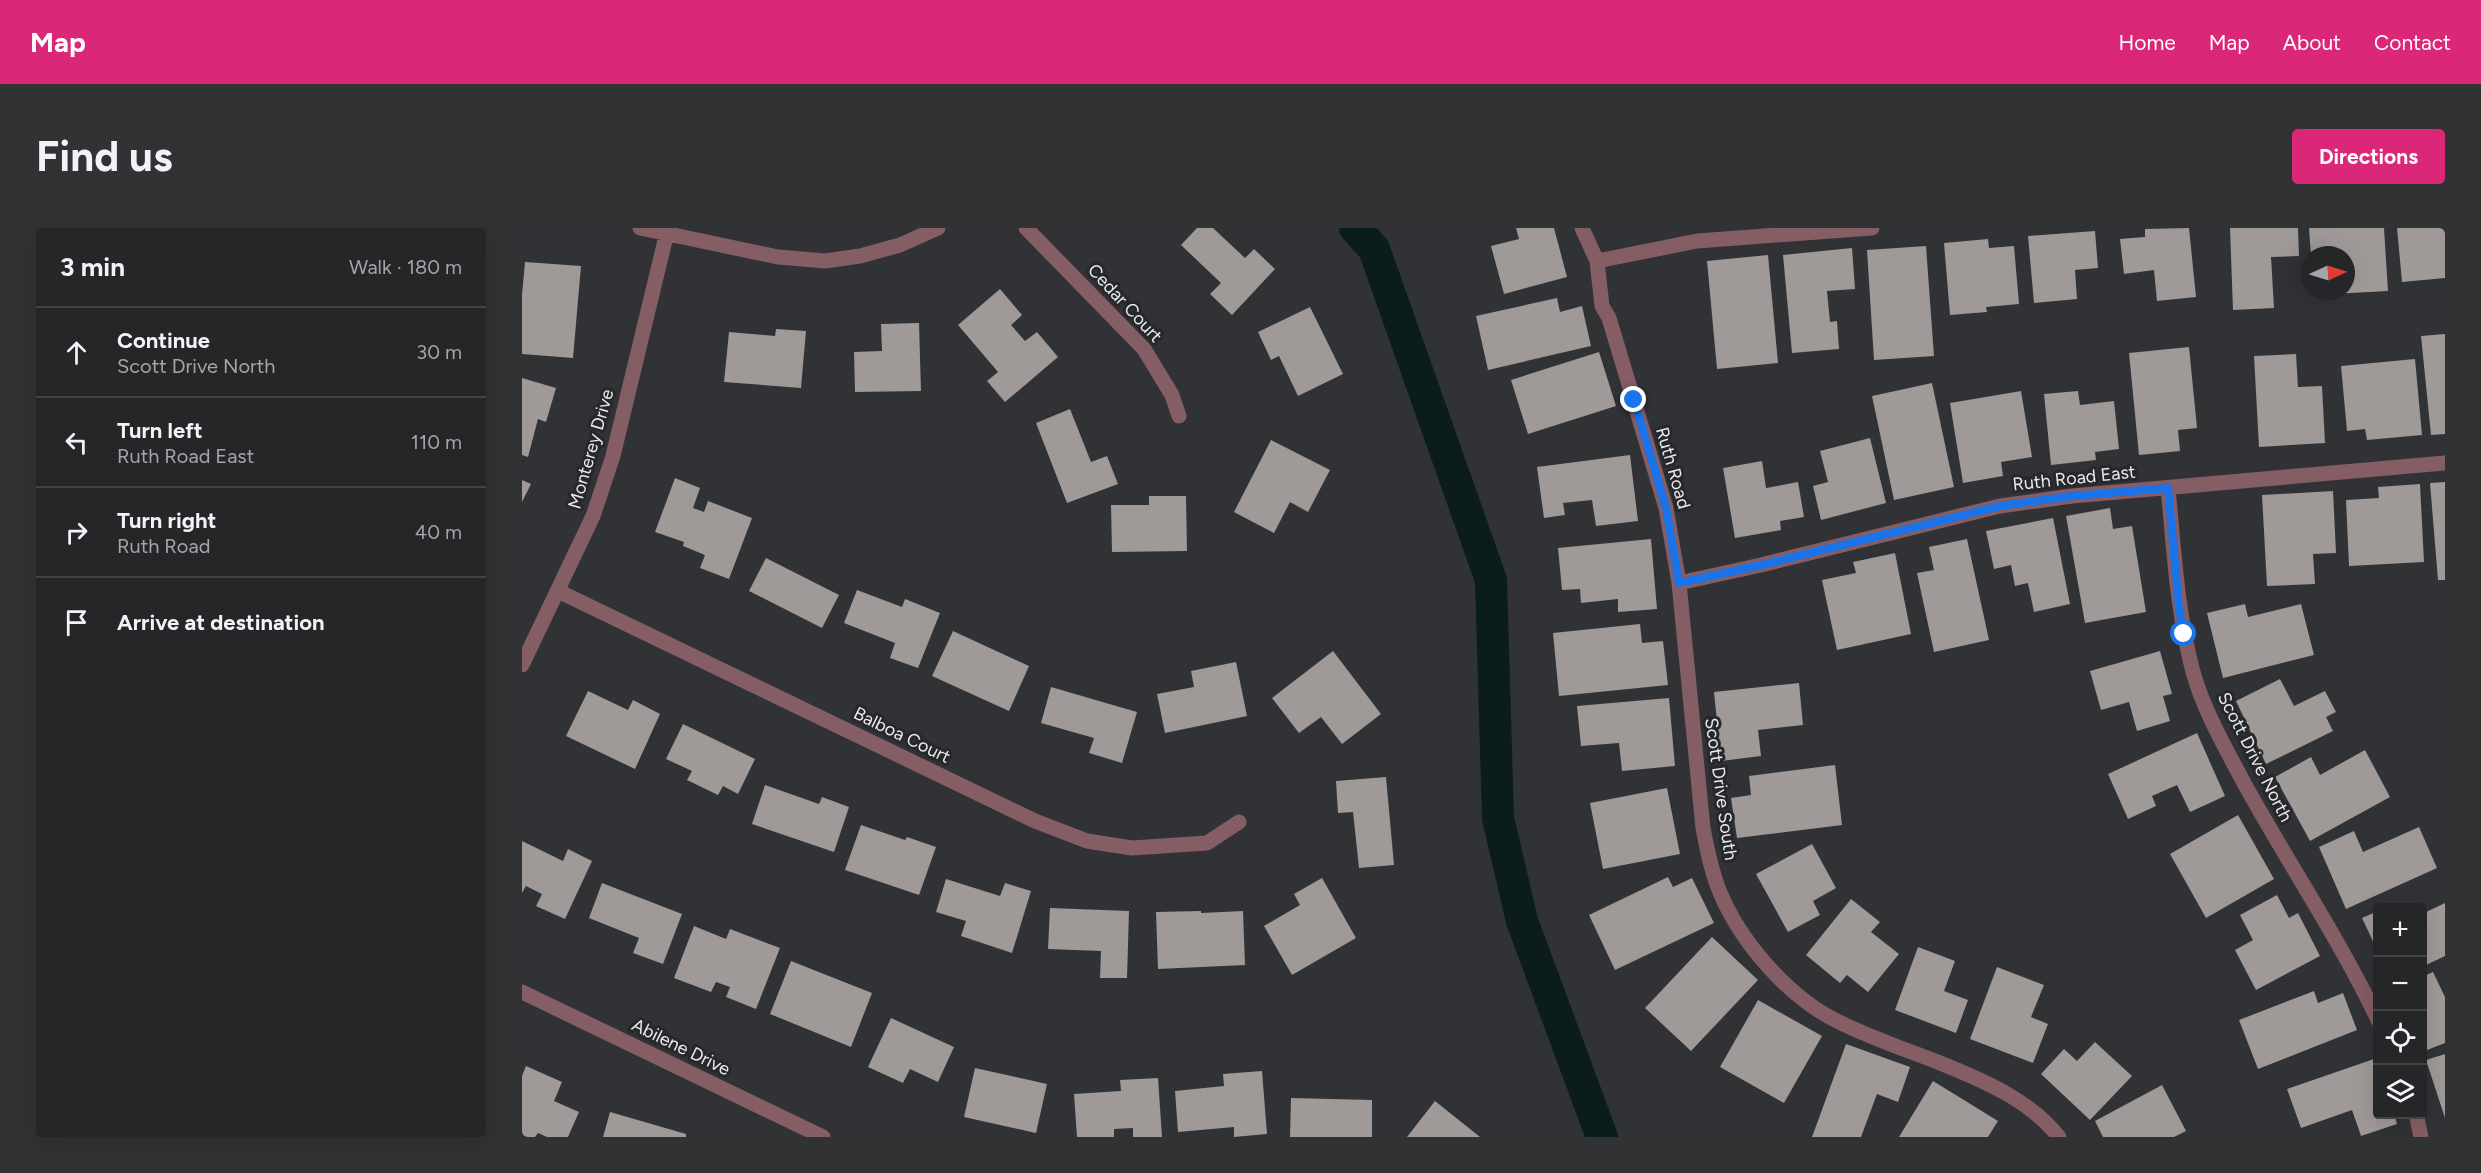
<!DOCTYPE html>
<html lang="en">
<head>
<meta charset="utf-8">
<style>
	body { margin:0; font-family:Figtree,sans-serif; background:#303234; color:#f1f3f6 }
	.controls { position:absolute; right:18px; bottom:18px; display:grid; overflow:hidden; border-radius:6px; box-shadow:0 6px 24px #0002 }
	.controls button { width:54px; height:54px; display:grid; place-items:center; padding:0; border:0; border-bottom:2px solid #414345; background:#242628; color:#f1f3f6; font:30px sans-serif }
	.compass { position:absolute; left:1779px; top:18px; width:54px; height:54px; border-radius:50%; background:#242628; box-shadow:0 6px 24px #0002; rotate:86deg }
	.stop { position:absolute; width:18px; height:18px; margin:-14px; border:4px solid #1a73e8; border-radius:50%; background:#fff }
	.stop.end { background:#1a73e8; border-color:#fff; box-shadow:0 2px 6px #0008 }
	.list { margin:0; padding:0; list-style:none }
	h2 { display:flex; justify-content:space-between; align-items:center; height:78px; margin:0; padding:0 24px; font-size:26px }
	h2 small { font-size:20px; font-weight:400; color:#a3a5a8 }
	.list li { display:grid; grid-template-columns:39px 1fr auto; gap:18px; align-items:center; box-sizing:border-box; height:90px; padding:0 24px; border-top:2px solid #414345 }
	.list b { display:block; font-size:22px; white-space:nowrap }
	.list p { margin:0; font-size:20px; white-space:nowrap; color:#a3a5a8 }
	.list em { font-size:20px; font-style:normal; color:#a3a5a8 }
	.icon { flex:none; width:33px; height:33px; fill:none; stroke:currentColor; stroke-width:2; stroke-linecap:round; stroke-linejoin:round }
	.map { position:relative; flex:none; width:1923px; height:909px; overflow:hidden; border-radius:6px }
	header { display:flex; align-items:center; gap:36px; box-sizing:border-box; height:84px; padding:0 30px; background:#db2777; color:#fff }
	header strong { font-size:28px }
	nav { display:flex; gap:33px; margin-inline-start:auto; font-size:21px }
	.intro { display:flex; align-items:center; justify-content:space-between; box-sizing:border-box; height:144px; padding:0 36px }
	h1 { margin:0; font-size:42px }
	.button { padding:15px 27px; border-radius:6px; background:#db2777; color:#fff; font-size:21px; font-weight:700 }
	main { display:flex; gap:36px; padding:0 36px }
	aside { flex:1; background:#242628; border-radius:6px; box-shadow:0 6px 24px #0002 }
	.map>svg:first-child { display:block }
</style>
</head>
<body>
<header>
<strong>Map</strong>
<nav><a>Home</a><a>Map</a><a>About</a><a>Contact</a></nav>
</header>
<div class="intro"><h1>Find us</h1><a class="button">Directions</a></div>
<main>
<aside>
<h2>3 min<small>Walk · 180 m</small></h2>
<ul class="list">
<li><svg class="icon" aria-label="ahead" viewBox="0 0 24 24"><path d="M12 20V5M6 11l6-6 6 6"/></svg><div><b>Continue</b><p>Scott Drive North</p></div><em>30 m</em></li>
<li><svg class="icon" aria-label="left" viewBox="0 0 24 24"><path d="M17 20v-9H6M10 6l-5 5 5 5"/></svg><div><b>Turn left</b><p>Ruth Road East</p></div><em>110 m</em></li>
<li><svg class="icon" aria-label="right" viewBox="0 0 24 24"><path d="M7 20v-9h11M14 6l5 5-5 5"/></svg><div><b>Turn right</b><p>Ruth Road</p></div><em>40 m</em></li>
<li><svg class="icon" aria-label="arrive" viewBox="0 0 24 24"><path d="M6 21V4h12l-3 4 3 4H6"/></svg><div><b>Arrive at destination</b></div></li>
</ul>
</aside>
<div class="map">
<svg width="1923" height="909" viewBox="0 0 1923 909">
	<rect width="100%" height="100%" fill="#303236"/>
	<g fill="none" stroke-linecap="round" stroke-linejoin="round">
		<path stroke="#0a1c1c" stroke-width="32" d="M833 0 852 21 969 352 976 590 1000 693 1080 909"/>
	</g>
	<path fill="#9f9998" d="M675 0H691L723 30 732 21 753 41 710 87 688 66 699 55 659 17Z
		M994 0H1032L1045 49 982 66 969 18 997 11Z
		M1667 0 1674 69 1635 73 1632 42 1602 46 1598 11 1623 9V1Z
		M1708 0H1776L1777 28 1749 29 1752 80 1711 82Z
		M1787 0H1862L1866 63 1791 67V63H1824V27H1789Z
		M1875 0H1923V50L1880 54Z
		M1573 3 1576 40 1553 42 1555 71 1512 75 1506 8Z
		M1466 11 1467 20 1492 18 1497 76 1464 79 1465 84 1428 87 1422 15Z
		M1404 18 1412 128 1352 132 1345 22Z
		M1330 20 1333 61 1305 63 1308 94 1315 93 1317 121 1270 125 1261 27Z
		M1246 27 1256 135 1195 141 1185 33Z
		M3 34 59 38 51 130 0 126V67Z
		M478 61 500 87 489 97 503 113 515 104 536 129 483 174 465 153 476 144 436 97Z
		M1035 70 1038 84 1060 78 1069 118 966 142 954 88Z
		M788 79 821 146 776 168 757 128 749 132 736 104Z
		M397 95 399 163 333 164 332 124 360 123 359 96Z
		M254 101 284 103 279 160 202 154 207 104 253 108Z
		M1923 106V206L1909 207 1899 108Z
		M1667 119 1675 200 1656 202 1658 223 1617 227 1607 125Z
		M1077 124 1094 178 1006 206 989 152Z
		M1774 126 1776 159 1800 158 1803 215 1737 219 1732 128Z
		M1893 131 1900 207 1845 212 1843 201 1825 203 1819 138Z
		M0 150 34 160 24 194 16 191 6 229 0 227Z
		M1410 155 1432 259 1372 272 1350 168Z
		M1499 163 1510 229 1479 234 1481 248 1441 255 1428 175Z
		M1556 163 1558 177 1592 173 1597 221 1573 224 1574 232 1529 237 1522 166Z
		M548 181 569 234 585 228 596 256 545 275 514 195Z
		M1348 210 1364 275 1299 292 1291 258 1306 254 1298 223Z
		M749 212 808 242 786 284 768 274 752 305 712 284Z
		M1108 227 1116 293 1074 298 1070 272 1041 275 1043 287 1022 290 1015 239Z
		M1240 233 1244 260 1276 254 1282 289 1258 293 1259 302 1213 310 1201 240Z
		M153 250 178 260 171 280 182 284 186 273 230 290 207 351 178 340 183 327 161 318 162 314 133 304Z
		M0 252 9 256 0 274Z
		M1923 254V352H1916L1908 255Z
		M1898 256 1902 334 1827 338 1824 272 1857 270 1856 259Z
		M1811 263 1814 325 1791 326 1793 356 1745 358 1740 267Z
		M627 268H664L665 323 590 324 589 277H627Z
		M1588 280 1591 301 1610 298 1624 384 1563 395 1544 288Z
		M1531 290 1548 376 1512 384 1506 355 1493 358 1489 337 1472 341 1464 303Z
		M1129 311 1135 381 1096 384V371L1059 375 1058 361 1040 362 1036 320Z
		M1445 311 1467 412 1412 424 1395 345 1412 342 1407 319Z
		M1373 325 1389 406 1315 422 1300 352 1334 345 1331 334Z
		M244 330 317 367 300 400 227 363Z
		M335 362 380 379 383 371 418 385 396 440 368 430 373 415 322 395Z
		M1723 376 1726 389 1779 376 1792 427 1701 450 1685 385Z
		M1118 396 1120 415 1141 413 1146 457 1037 468 1031 405Z
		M431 403 507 438 487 483 410 448Z
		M811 423 859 486 820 516 799 489 777 505 750 470Z
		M1638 423 1650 466 1641 468 1648 493 1615 503 1607 474 1579 482 1568 443Z
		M714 434 725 488 643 505 635 466 672 459 669 443Z
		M1758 451 1772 478 1803 463 1814 484 1804 489 1811 503 1744 536 1714 473Z
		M1277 455 1281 497 1236 502 1239 528 1199 533 1192 464Z
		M529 459 615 484 600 535 567 525 572 510 519 495Z
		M66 463 106 482 111 472 138 486 113 541 44 508Z
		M1147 470 1153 538 1100 543 1097 515 1059 518 1055 478Z
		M161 496 233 531 216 566 201 558 196 567 165 552 170 543 144 531Z
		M1675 505 1703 568 1668 584 1655 557 1630 568 1634 578 1606 591 1586 546Z
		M1843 522 1868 569 1788 613 1753 549 1789 529 1798 547Z
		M1313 537 1320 597 1215 610 1209 570 1229 567 1227 548Z
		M864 549 872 637 837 640 831 584 816 585 814 553Z
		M243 557 297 576 300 569 327 579 312 624 230 596Z
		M1145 560 1158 626 1081 641 1068 575Z
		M1716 587 1752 651 1684 690 1648 626Z
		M339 597 383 612 385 609 414 619 397 667 323 642Z
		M1897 599 1915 640 1824 681 1797 619 1832 603 1841 624Z
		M0 613 41 633 46 621 70 633 43 691 14 678 20 666 4 658 0 665Z
		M1290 616 1314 660 1291 673 1298 687 1266 704 1234 646Z
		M1146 649 1151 659 1170 650 1192 695 1093 742 1067 687Z
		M800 650 834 710 770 747 742 698 778 677 772 666Z
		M424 651 478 668 483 655 509 663 490 725 439 708 444 693 414 684Z
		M80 655 160 686 141 736 111 725 117 710 67 690Z
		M1755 667 1767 690 1776 685 1798 728 1734 762 1713 722 1731 712 1718 687Z
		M1329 671 1358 694 1349 704 1377 726 1346 764 1325 747 1318 755 1284 727Z
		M1923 675V728L1900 739V686Z
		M528 680 607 683 605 750H578L579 723 526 721Z
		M679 683V685L721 683 723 737 636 741 634 684Z
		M1856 683V724L1840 690Z
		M172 698 204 711 208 701 258 720 234 781 204 769 208 759 194 754 189 764 152 750Z
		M1190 709 1236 752 1169 823 1123 780Z
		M1396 719 1433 733 1422 763 1446 772 1434 805 1373 782Z
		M269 733 350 765 329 819 248 786Z
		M1475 739 1522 757 1509 789 1526 796 1511 835 1448 811Z
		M1911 744 1923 769V815L1900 824V749Z
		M1792 763 1796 775 1821 765 1835 802 1736 841 1717 792Z
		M1236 772 1300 808 1262 875 1198 839Z
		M369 790 432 819 416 854 388 841 381 855 346 839Z
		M1573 814 1610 848 1568 892 1519 846 1542 821 1555 833Z
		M1324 816 1388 839 1376 874 1355 866 1339 909H1290Z
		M1923 826V890L1904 832Z
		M1852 831 1856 840V886H1872L1875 896 1839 908 1830 882 1779 900 1765 861Z
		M4 838 40 854 32 873 57 884 46 909H25L16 905 13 909H0V848Z
		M453 840 525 856 514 905 442 889Z
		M740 843 745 906 712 909V899L656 904 653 863 702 858 701 846Z
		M636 850 640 909H611V900L592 901V909H555L552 866 599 863 598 852Z
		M1411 853 1476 893 1466 909H1377Z
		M1640 857 1664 903 1652 909H1581L1573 893Z
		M769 870 850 872V909H768Z
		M913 873 958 909H885Z
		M88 884 164 906V909H81Z"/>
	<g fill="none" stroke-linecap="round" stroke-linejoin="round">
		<path stroke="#855d64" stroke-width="15" d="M118 0 256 29 303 33 338 28 378 17 416 0
			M504 0 622 121 650 167 657 188
			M1060 0 1075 33 1080 78 1087 90 1144 280 1157 355 1181 600C1185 621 1189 642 1197 662 1218 714 1267 770 1317 794 1351 811 1388 823 1423 837 1465 854 1508 873 1537 909
			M1075 33 1175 13 1350 0
			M1646 260C1652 322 1655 384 1671 444 1682 483 1703 519 1722 555 1766 635 1817 710 1856 792
			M1157 355 1239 337 1478 278 1550 268 1923 235
			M36 363 513 593 565 613 610 620 685 615 717 594
			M0 437 71 288 91 228 146 0
			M0 764 301 909
			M1894 886 1899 909"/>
	</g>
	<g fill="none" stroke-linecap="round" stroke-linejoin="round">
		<path stroke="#1a73e8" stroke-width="8" d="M1112 172 1144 280 1157 355 1239 337 1478 278 1550 268 1646 260 1657 380 1662 406"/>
	</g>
	<g text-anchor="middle" stroke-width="6" stroke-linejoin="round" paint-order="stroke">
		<g font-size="18" fill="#e9eaed" stroke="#26282c">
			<text transform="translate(603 75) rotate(47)" y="6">Cedar Court</text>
			<text transform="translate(69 221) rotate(-74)" y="6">Monterey Drive</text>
			<text transform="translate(1151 240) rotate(74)" y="6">Ruth Road</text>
			<text transform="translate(1552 250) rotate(-6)" y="6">Ruth Road East</text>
			<text transform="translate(380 507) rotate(26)" y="6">Balboa Court</text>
			<text transform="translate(1733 529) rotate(63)" y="6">Scott Drive North</text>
			<text transform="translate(1199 561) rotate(82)" y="6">Scott Drive South</text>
			<text transform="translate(159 819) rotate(26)" y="6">Abilene Drive</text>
		</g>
	</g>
</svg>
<div class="controls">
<button>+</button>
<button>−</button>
<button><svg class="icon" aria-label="locate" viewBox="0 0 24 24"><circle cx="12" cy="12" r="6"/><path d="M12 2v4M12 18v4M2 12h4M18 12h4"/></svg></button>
<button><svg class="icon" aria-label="layers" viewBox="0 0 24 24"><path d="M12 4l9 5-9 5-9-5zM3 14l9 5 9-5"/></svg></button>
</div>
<svg class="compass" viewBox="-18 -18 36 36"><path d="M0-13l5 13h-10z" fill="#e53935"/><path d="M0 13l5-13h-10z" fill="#a3a5a8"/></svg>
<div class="stop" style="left:1662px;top:406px"></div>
<div class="stop end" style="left:1112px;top:172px"></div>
</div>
</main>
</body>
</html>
